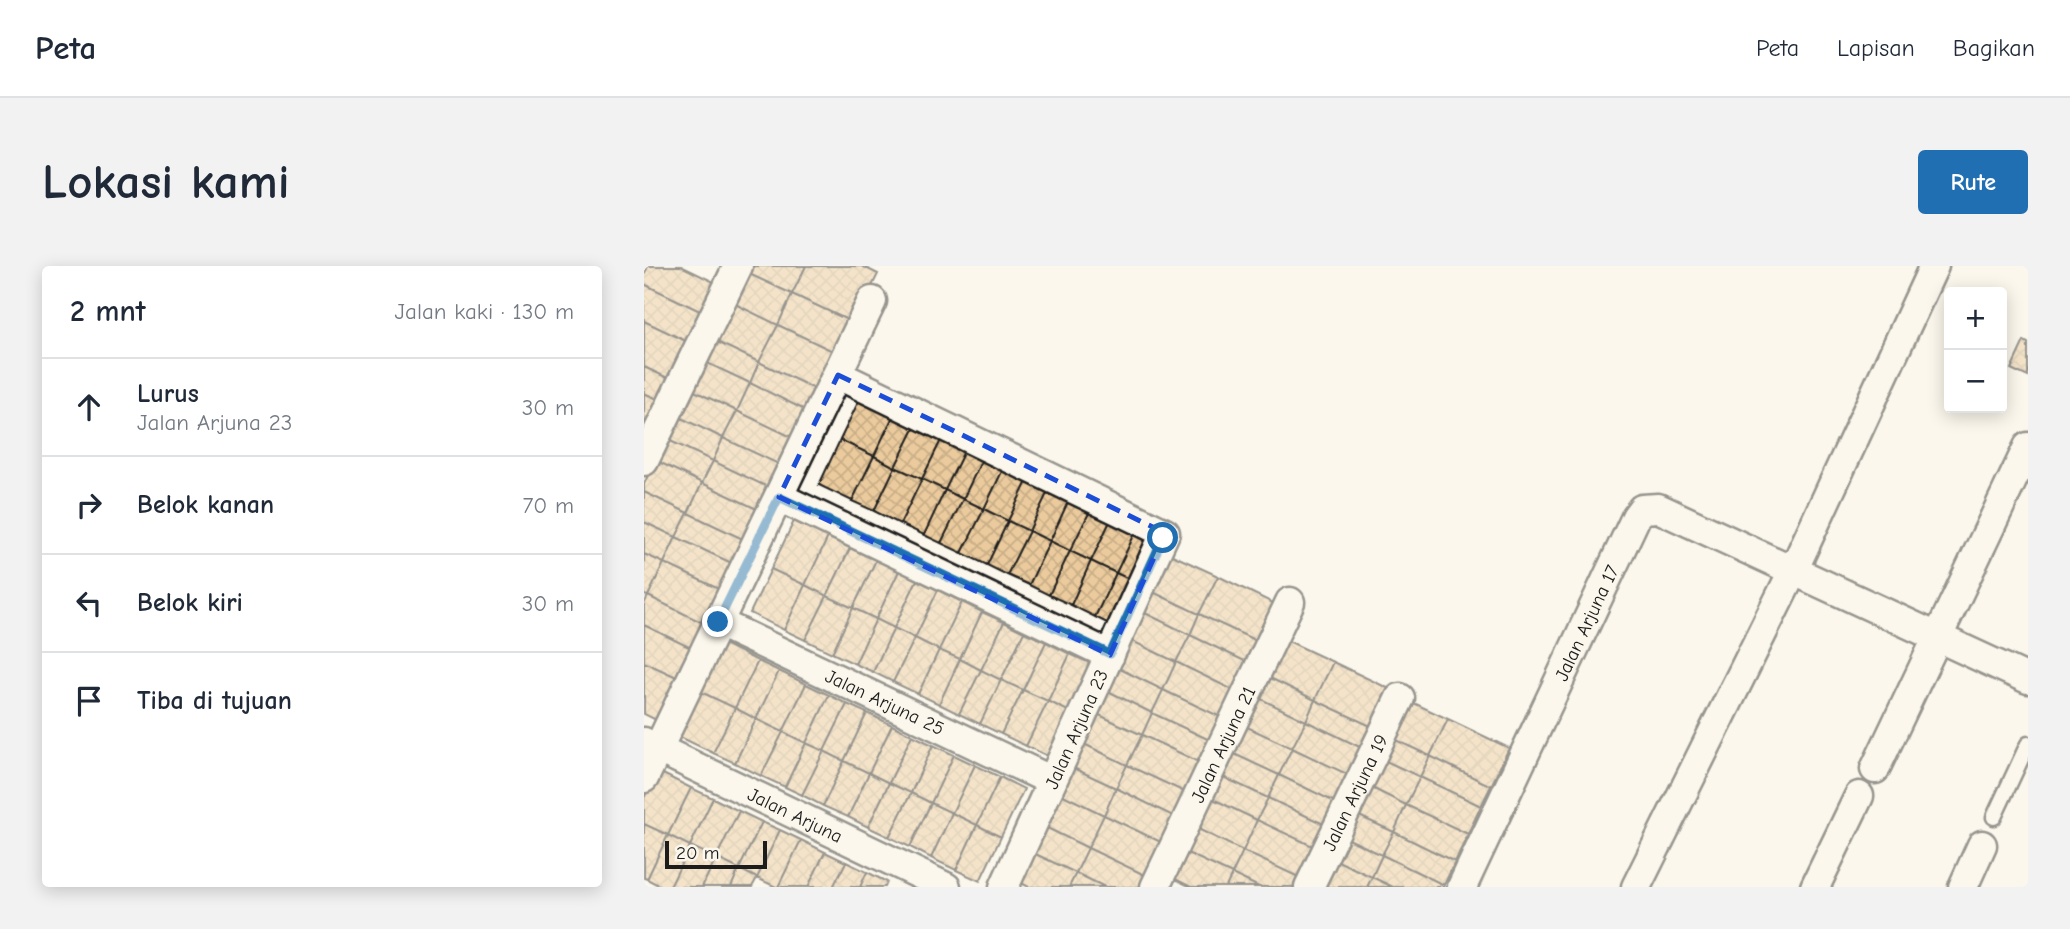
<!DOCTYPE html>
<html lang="id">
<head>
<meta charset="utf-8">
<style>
	body { margin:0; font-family:"Comic Neue",sans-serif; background:#f2f2f3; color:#1f2937 }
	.controls { position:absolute; right:21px; top:21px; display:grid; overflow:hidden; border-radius:7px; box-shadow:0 4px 18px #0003 }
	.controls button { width:63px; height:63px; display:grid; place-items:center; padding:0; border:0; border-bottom:2px solid #e0e1e3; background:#fff; color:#1f2937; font:35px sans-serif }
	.scale { position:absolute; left:21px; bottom:18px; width:102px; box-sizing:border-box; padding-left:7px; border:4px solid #1c1c1c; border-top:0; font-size:19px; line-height:24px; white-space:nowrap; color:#1c1c1c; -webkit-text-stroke:5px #fbf7ec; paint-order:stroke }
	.stop { position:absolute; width:21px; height:21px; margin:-16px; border:5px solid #1f6fb2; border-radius:50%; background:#fff }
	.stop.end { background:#1f6fb2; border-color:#fff; box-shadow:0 2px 7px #0008 }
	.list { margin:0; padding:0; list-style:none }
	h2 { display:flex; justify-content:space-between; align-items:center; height:91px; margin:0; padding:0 28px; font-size:30px }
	h2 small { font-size:23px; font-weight:400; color:#747a83 }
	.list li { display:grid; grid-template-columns:46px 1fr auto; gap:21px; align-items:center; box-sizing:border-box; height:98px; padding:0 28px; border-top:2px solid #e0e1e3 }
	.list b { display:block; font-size:26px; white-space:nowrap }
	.list p { margin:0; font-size:23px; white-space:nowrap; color:#747a83 }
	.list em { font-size:23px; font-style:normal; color:#747a83 }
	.icon { flex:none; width:38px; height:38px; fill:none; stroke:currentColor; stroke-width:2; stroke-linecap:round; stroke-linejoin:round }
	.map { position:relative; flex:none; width:1384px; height:621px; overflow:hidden; border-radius:7px }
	header { display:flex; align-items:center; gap:42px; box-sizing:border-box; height:98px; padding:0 35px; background:#fff; border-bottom:2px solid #e0e1e3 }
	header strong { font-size:33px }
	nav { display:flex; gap:38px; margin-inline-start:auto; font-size:24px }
	.intro { display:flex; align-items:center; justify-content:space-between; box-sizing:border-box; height:168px; padding:0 42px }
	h1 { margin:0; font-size:49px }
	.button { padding:18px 32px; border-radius:7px; background:#1f6fb2; color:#fff; font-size:24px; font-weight:700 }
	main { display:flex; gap:42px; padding:0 42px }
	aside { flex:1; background:#fff; border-radius:7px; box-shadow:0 4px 18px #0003 }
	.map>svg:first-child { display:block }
</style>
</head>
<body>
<header>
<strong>Peta</strong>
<nav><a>Peta</a><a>Lapisan</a><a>Bagikan</a></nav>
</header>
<div class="intro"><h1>Lokasi kami</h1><a class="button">Rute</a></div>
<main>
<aside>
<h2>2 mnt<small>Jalan kaki · 130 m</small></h2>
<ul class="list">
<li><svg class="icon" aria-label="ahead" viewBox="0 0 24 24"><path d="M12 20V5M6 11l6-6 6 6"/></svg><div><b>Lurus</b><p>Jalan Arjuna 23</p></div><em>30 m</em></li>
<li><svg class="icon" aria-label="right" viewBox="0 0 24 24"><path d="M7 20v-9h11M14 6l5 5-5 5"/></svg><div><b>Belok kanan</b></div><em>70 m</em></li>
<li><svg class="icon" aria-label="left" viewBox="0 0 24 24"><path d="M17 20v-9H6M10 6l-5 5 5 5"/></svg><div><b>Belok kiri</b></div><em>30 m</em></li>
<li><svg class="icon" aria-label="arrive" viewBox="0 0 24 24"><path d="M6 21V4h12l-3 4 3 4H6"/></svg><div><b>Tiba di tujuan</b></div></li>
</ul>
</aside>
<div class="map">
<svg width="1384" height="621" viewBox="0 0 1384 621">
	<defs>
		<pattern id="building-cross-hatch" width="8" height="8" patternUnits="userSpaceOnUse" patternTransform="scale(1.75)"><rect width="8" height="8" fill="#ebcb9d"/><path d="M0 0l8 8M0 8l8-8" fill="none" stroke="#c9ae87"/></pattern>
	</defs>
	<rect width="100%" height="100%" fill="#fbf7ec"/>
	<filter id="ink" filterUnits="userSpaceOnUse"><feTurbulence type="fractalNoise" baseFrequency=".0143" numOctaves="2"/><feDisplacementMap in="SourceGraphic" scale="14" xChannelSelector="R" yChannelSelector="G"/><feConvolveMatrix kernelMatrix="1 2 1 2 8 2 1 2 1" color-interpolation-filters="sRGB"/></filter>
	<g filter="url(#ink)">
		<path fill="url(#building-cross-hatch)" stroke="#1c1c1c" stroke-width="2" d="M4 0H37L72 17 58 46 0 18V9Z
			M104 0H162L148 28 101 6Z
			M162 0H218L234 8 210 57 148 28Z
			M101 6 148 28 134 59 87 36Z
			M0 18 58 46 44 76 0 55Z
			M148 28 210 57 195 88 134 59Z
			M87 36 134 59 115 96 69 74Z
			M0 55 44 76 26 113 0 101Z
			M134 59 195 88 177 126 115 96Z
			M69 74 115 96 106 117 59 95Z
			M1380 75 1384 77V111L1367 103Z
			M59 95 106 117 93 145 46 123Z
			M115 96 177 126 167 147 106 117Z
			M0 101 26 113 16 134 0 127Z
			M106 117 167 147 154 174 93 145Z
			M46 123 93 145 79 172 33 150Z
			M219 126 253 142 230 190 196 174Z
			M0 127 16 134 2 162 0 161Z
			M253 142 275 153 251 201 230 190Z
			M93 145 154 174 141 201 79 172Z
			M33 150 79 172 69 195 22 173Z
			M275 153 301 166 278 213 251 201Z
			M301 166 324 177 301 224 278 213Z
			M79 172 141 201 130 224 69 195Z
			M22 173 69 195 58 217 11 194Z
			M196 174 230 190 208 235 175 219Z
			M324 177 342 185 319 233 301 224Z
			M342 185 363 195 340 243 319 233Z
			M230 190 251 201 230 245 208 235Z
			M11 194 58 217 44 247 0 226V218Z
			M69 195 130 224 119 246 58 217Z
			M363 195 387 207 364 255 340 243Z
			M251 201 278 213 256 258 230 245Z
			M387 207 408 217 385 265 364 255Z
			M278 213 301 224 280 269 256 258Z
			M58 217 119 246 105 276 44 247Z
			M408 217 428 227 406 275 385 265Z
			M301 224 319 233 297 277 280 269Z
			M0 226 44 247 32 271 0 256Z
			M428 227 450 237 426 285 406 275Z
			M319 233 340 243 318 287 297 277Z
			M450 237 470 247 447 295 426 285Z
			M340 243 364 255 343 299 318 287Z
			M44 247 105 276 94 300 32 271Z
			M470 247 495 259 472 307 447 295Z
			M150 255 184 271 161 319 127 303Z
			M364 255 385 265 363 309 343 299Z
			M0 256 32 271 20 297 0 288Z
			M495 259 519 270 496 318 472 307Z
			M385 265 406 275 385 319 363 309Z
			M32 271 94 300 81 326 20 297Z
			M184 271 206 282 183 330 161 319Z
			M406 275 426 285 405 329 385 319Z
			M206 282 232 294 209 342 183 330Z
			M426 285 447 295 427 339 405 329Z
			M0 288 20 297 4 330 0 329Z
			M526 288 574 310 555 348 509 326Z
			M232 294 255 305 232 353 209 342Z
			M447 295 472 307 451 351 427 339Z
			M20 297 81 326 65 360 4 330Z
			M127 303 161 319 140 364 106 347Z
			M255 305 273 314 250 362 232 353Z
			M472 307 496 318 475 363 451 351Z
			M574 310 635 340 617 377 555 348Z
			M273 314 294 324 271 372 250 362Z
			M161 319 183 330 161 374 140 364Z
			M294 324 318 336 295 384 271 372Z
			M509 326 555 348 546 369 499 346Z
			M4 330 65 360 53 385 0 359V338Z
			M183 330 209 342 188 387 161 374Z
			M318 336 338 346 316 393 295 384Z
			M209 342 232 353 211 398 188 387Z
			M338 346 360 356 337 404 316 393Z
			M499 346 546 369 532 396 486 374Z
			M555 348 617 377 607 398 546 369Z
			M232 353 250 362 229 406 211 398Z
			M360 356 380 366 357 414 337 404Z
			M0 359 53 385 39 414 0 396Z
			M250 362 271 372 249 416 229 406Z
			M380 366 402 376 379 424 357 414Z
			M546 369 607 398 593 426 532 396Z
			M271 372 295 384 274 428 249 416Z
			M486 374 532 396 519 424 472 401Z
			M642 374 689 396 671 434 624 411Z
			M402 376 426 388 404 435 379 424Z
			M80 378 114 395 91 442 57 426Z
			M295 384 316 393 295 438 274 428Z
			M426 388 450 399 428 447 404 435Z
			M316 393 337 404 315 448 295 438Z
			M114 395 135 405 112 453 91 442Z
			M0 396 39 414 18 457 0 448Z
			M532 396 593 426 581 453 519 424Z
			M689 396 750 425 733 463 671 434Z
			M472 401 519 424 508 447 462 424Z
			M337 404 357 414 336 458 315 448Z
			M135 405 162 418 139 466 112 453Z
			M624 411 671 434 662 455 615 432Z
			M357 414 379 424 357 468 336 458Z
			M162 418 185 429 162 477 139 466Z
			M379 424 404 435 382 480 357 468Z
			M462 424 508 447 498 469 451 447Z
			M519 424 581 453 570 476 508 447Z
			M57 426 91 442 69 487 36 471Z
			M185 429 203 438 180 485 162 477Z
			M757 431 804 453 786 490 739 468Z
			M615 432 662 455 648 482 601 460Z
			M671 434 733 463 722 484 662 455Z
			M404 435 428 447 406 491 382 480Z
			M203 438 223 447 200 495 180 485Z
			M91 442 112 453 91 497 69 487Z
			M223 447 248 459 225 507 200 495Z
			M451 447 498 469 483 499 436 476Z
			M508 447 570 476 559 498 498 469Z
			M112 453 139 466 117 510 91 497Z
			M804 453 865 482 847 520 786 490Z
			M662 455 722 484 709 511 648 482Z
			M248 459 268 469 245 517 225 507Z
			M601 460 648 482 635 509 588 487Z
			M139 466 162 477 141 521 117 510Z
			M739 468 786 490 776 511 729 489Z
			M268 469 289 479 267 527 245 517Z
			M498 469 559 498 545 528 483 499Z
			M436 476 483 499 472 522 425 500Z
			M162 477 180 485 158 529 141 521Z
			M289 479 310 489 287 537 267 527Z
			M648 482 709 511 697 539 635 509Z
			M180 485 200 495 179 540 158 529Z
			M588 487 635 509 624 532 577 510Z
			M310 489 331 499 308 547 287 537Z
			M729 489 776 511 762 539 716 516Z
			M786 490 847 520 837 540 776 511Z
			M200 495 225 507 204 551 179 540Z
			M331 499 356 511 333 559 308 547Z
			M483 499 545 528 533 552 472 522Z
			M425 500 472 522 460 549 413 526Z
			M13 505 47 522 24 569 0 558V532Z
			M225 507 245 517 224 561 204 551Z
			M635 509 697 539 686 561 624 532Z
			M577 510 624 532 613 554 567 532Z
			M356 511 380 523 357 571 333 559Z
			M776 511 837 540 824 568 762 539Z
			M716 516 762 539 750 566 702 544Z
			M245 517 267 527 245 571 224 561Z
			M47 522 69 532 46 580 24 569Z
			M472 522 533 552 521 578 460 549Z
			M413 526 460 549 444 582 397 559Z
			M267 527 287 537 266 581 245 571Z
			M69 532 95 545 72 592 46 580Z
			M567 532 613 554 599 585 552 562Z
			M624 532 686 561 675 583 613 554Z
			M287 537 308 547 287 592 266 581Z
			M762 539 824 568 811 596 750 566Z
			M702 544 750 566 738 589 692 567Z
			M95 545 118 556 95 603 72 592Z
			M308 547 333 559 312 604 287 592Z
			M460 549 521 578 505 611 444 582Z
			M613 554 675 583 661 614 599 585Z
			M118 556 136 564 113 612 95 603Z
			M0 558 24 569 3 613 0 612Z
			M333 559 357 571 336 615 312 604Z
			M397 559 444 582 432 607 385 585Z
			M552 562 599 585 588 608 541 586Z
			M136 564 157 574 134 621H132L113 612Z
			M750 566 811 596 800 619 738 589Z
			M692 567 738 589 728 611 681 589Z
			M24 569 46 580 26 621H18L3 613Z
			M157 574 181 586 164 621H134Z
			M46 580 72 592 58 621H26Z
			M444 582 505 611 500 621H461L432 607Z
			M385 585 432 607 425 621H385L371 614Z
			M599 585 661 614 657 621H615L588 608Z
			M181 586 202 596 189 621H164Z
			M541 586 588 608 582 621H547L529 612Z
			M681 589 728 611 723 621H671Z
			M738 589 800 619 799 621H749L728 611Z
			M72 592 95 603 87 621H58Z
			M202 596 223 606 216 621H189Z
			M95 603 113 612 108 621H87Z
			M223 606 243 616 241 621H216Z
			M432 607 461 621H425Z
			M588 608 615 621H582Z
			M728 611 749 621H723Z"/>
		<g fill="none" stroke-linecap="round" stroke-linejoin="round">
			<defs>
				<path id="service" d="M1350 551 1384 478"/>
				<g id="minor">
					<path d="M194 109 521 267 360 621"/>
					<path d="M0 195 94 0"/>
					<path d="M135 231 466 389"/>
					<path id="s1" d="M73 356 408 515"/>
					<path id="s2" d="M0 476 302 621"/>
					<path d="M1231 503 1384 181"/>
					<path d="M0 512 228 35"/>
					<path id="s3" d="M511 621 646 336"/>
					<path id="s4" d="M665 621 756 432"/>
					<path id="s5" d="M818 621 992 251 998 243 1014 242 1384 413"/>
					<path d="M992 621 1149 305 1290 0"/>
					<path d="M1171 621 1215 530"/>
					<path d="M1319 621 1338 579"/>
				</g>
			</defs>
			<use href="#service" stroke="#1c1c1c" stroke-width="19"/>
			<use href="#minor" stroke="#1c1c1c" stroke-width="33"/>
			<use href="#service" stroke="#fbf7ec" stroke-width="14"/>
			<use href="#minor" stroke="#fbf7ec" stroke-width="28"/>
		</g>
	</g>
	<g fill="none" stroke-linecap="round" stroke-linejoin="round" filter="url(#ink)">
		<path stroke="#1f6fb2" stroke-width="9" d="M74 356 135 231 466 388 519 272"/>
	</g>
	<path d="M0 0H1384V621H0ZM194 109 521 267 466 389 135 231Z" fill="#fbf7ec" fill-opacity=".55" fill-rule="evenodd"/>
	<path fill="none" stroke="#1d4ed8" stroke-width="5" stroke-dasharray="14 9" stroke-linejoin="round" d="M194 109 521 267 466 389 135 231Z"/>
	<g text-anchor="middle" stroke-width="6" stroke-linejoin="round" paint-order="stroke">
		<g font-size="19" fill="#1c1c1c" stroke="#fbf7ec">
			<text dy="7" stroke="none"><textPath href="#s5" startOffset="292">Jalan Arjuna 17</textPath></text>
			<text dy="7" stroke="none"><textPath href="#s1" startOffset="186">Jalan Arjuna 25</textPath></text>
			<text transform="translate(432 463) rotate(-66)" y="7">Jalan Arjuna 23</text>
			<text dy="7" stroke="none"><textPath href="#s3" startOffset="158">Jalan Arjuna 21</textPath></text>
			<text dy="7" stroke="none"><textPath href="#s4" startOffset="105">Jalan Arjuna 19</textPath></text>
			<text dy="7" stroke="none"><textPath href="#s2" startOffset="168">Jalan Arjuna</textPath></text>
		</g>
	</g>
</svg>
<div class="controls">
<button>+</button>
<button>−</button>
</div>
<div class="scale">20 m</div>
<div class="stop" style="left:519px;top:272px"></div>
<div class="stop end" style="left:74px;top:356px"></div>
</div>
</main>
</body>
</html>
